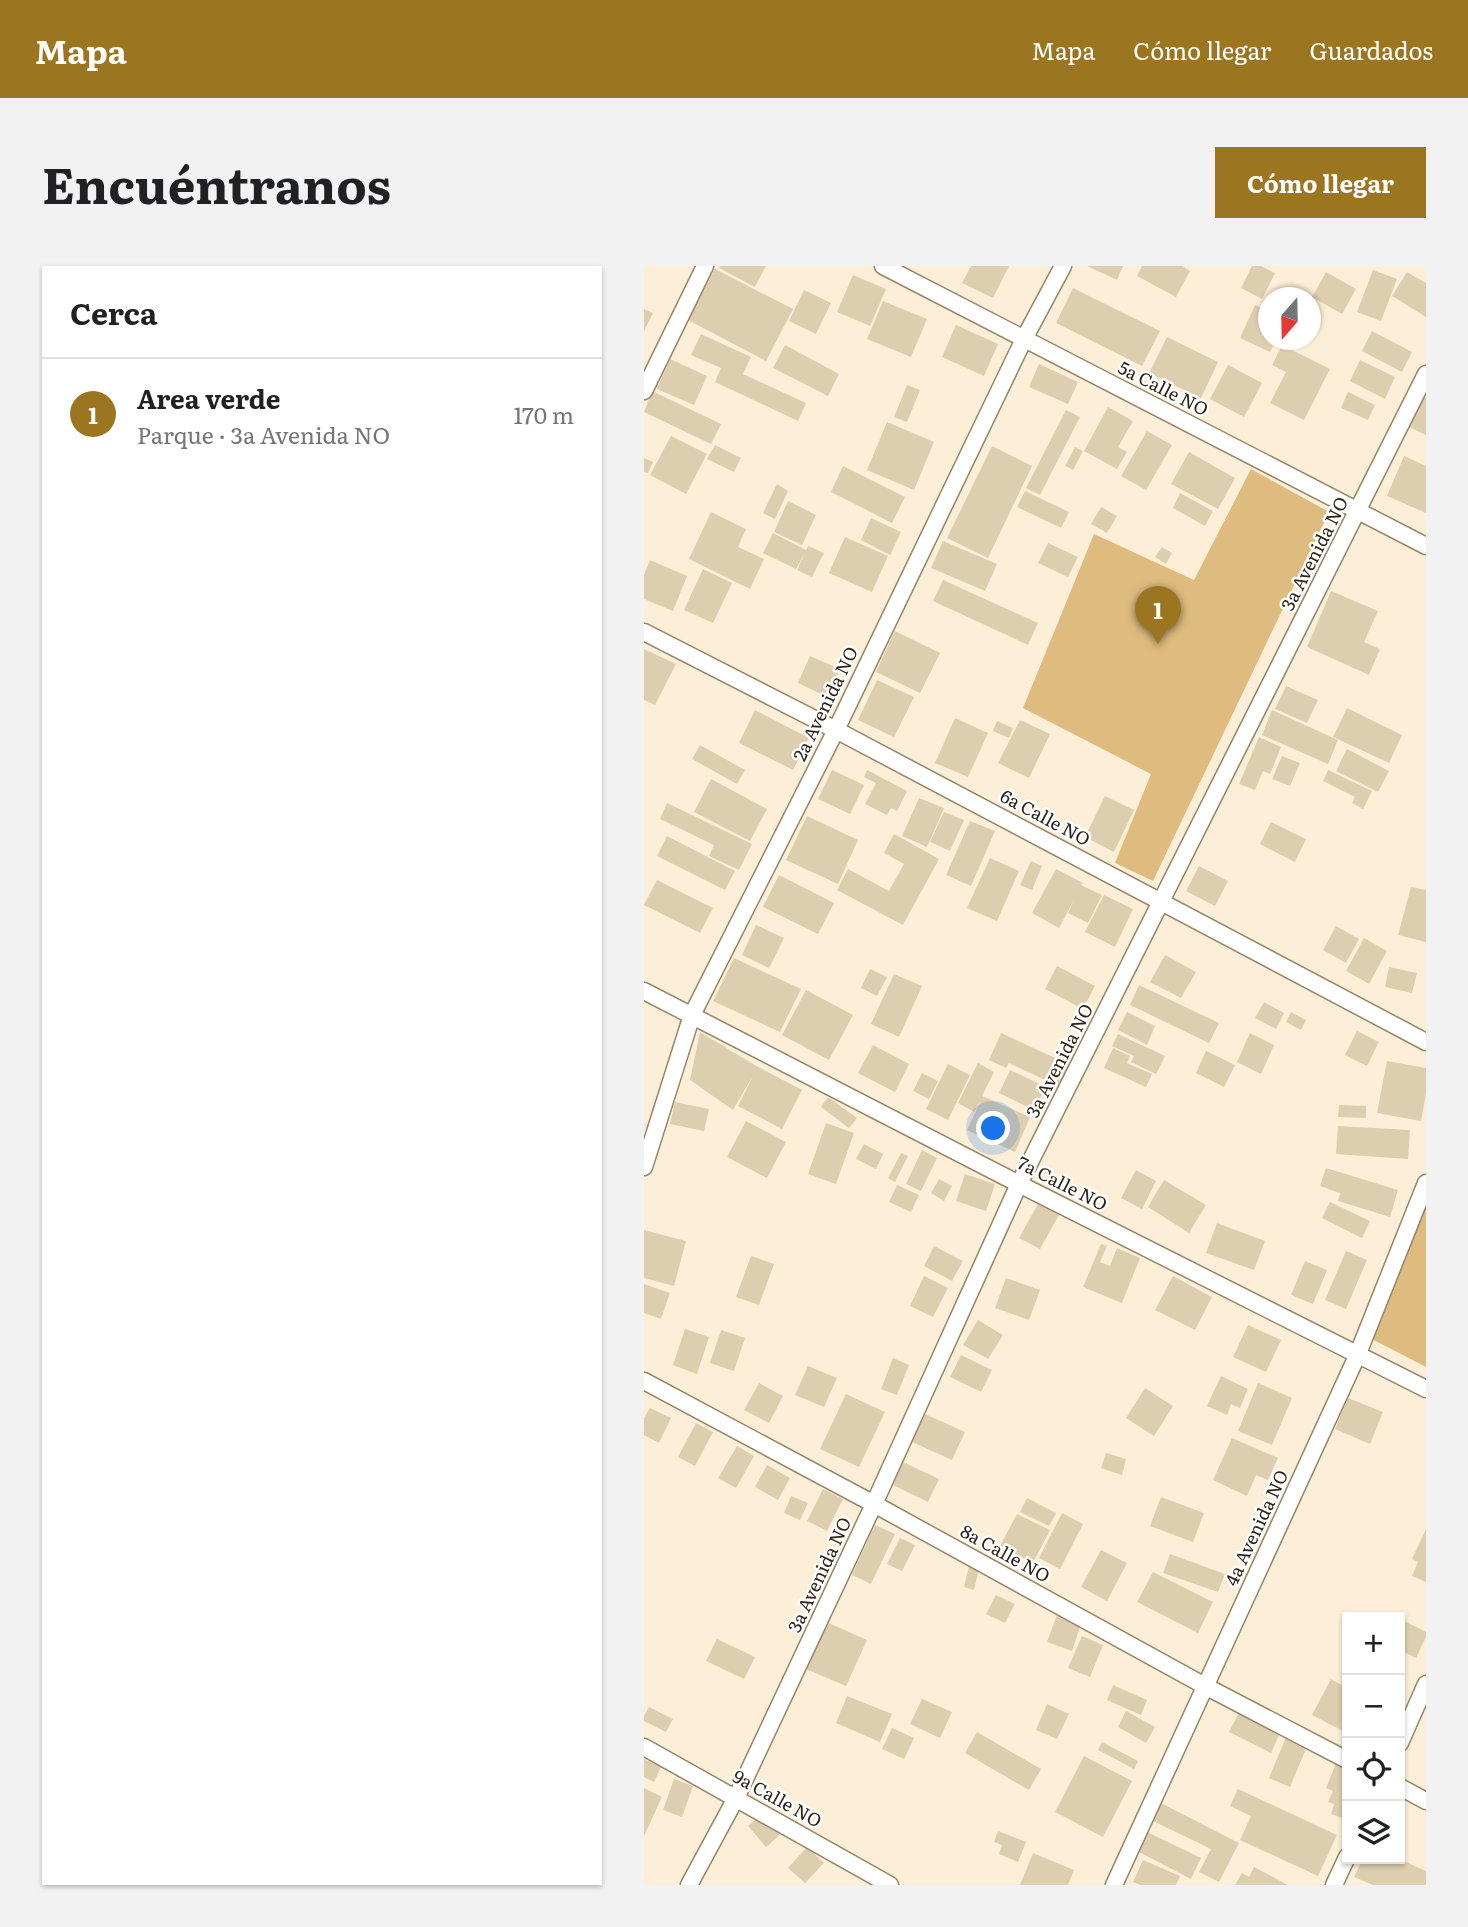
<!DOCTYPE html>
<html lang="es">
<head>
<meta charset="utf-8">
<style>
	body { margin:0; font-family:Literata,serif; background:#f2f2f2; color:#202124 }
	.controls { position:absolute; right:21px; bottom:21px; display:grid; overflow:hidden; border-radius:0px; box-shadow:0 2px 5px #0004 }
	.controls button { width:63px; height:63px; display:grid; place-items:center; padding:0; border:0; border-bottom:2px solid #e0e0e0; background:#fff; color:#202124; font:35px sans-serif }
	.compass { position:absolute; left:614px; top:21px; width:63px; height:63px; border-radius:50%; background:#fff; box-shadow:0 2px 5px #0004; rotate:200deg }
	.you { position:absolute; left:350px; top:863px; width:24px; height:24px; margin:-18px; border:5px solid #fff; border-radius:50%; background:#1a73e8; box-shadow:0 0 0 10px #1a73e833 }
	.badge { display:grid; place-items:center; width:46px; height:46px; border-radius:50%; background:#9c7521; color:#fff; font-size:23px; font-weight:700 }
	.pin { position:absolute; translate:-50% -58px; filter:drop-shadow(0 2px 4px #0008) }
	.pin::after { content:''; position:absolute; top:37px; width:24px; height:21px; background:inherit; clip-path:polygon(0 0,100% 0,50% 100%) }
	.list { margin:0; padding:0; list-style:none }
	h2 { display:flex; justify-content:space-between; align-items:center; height:91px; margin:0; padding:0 28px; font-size:30px }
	h2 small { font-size:23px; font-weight:400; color:#757577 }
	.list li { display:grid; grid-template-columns:46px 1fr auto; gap:21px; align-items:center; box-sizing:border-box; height:112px; padding:0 28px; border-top:2px solid #e0e0e0 }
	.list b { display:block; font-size:26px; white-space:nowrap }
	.list p { margin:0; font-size:23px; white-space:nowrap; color:#757577 }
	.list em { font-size:23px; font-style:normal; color:#757577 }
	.icon { flex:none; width:38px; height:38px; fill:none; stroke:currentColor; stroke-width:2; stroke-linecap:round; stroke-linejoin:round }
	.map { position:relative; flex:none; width:782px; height:1619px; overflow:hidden; border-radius:0px }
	header { display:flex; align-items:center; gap:42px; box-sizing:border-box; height:98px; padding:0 35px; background:#9c7521; color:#fff }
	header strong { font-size:33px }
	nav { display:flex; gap:38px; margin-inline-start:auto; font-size:24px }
	.intro { display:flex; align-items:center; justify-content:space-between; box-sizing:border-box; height:168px; padding:0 42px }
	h1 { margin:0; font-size:49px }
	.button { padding:18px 32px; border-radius:0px; background:#9c7521; color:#fff; font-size:24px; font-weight:700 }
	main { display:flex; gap:42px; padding:0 42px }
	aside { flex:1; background:#fff; border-radius:0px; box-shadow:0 2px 5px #0004 }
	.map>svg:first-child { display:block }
</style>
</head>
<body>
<header>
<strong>Mapa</strong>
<nav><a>Mapa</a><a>Cómo llegar</a><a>Guardados</a></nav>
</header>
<div class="intro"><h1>Encuéntranos</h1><a class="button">Cómo llegar</a></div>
<main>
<aside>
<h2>Cerca<small></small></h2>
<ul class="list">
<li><span class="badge">1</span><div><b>Area verde</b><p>Parque · 3a Avenida NO</p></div><em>170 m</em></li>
</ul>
</aside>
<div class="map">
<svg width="782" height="1619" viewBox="0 0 782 1619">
	<rect width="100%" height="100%" fill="#fdefd7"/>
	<path fill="#debc7f" d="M607 203 685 246 509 615 471 597 507 508 379 442 450 268 550 314Z
		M782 922V1101L720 1069Z"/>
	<path fill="#deceb0" d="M76 0H122L111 21 75 2Z
		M327 0H365L349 32 318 17Z
		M443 0H479L473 14Z
		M498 0H538L546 5 532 31 493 10Z
		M608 0H617L631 7 618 33 597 22Z
		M71 3 149 43 122 95 44 54Z
		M729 4 753 13 737 55 713 46Z
		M682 6 712 23 698 48 668 31Z
		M763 6 782 17V51L748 30Z
		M209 9 242 23 226 60 193 46Z
		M429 22 516 65 498 100 412 57Z
		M160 24 187 37 172 68 145 55Z
		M239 35 283 53 267 91 223 73Z
		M611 39 624 45V74H632L626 86 596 72Z
		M0 43 9 47 0 65Z
		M312 59 354 78 340 110 298 91Z
		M728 65 768 86 758 106 718 85Z
		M57 68 107 91 99 108 162 137 154 155 71 116 77 102 47 89Z
		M523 71 574 96 557 132 505 107Z
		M141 79 195 108 184 130 129 102Z
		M638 79 686 103 660 154 626 137 642 106 628 99Z
		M26 93 63 110 50 139 13 123Z
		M716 94 751 111 741 133 706 115Z
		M395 98 434 116 424 138 385 121Z
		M584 99 618 117 600 151 566 133Z
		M263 119 276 124 263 156 250 151Z
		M8 125 77 158 67 178 0 146Z
		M704 126 731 139 724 154 697 142Z
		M778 131 782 132V169L765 161Z
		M464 141 489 155 474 181 483 186 473 203 440 185Z
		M422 144 436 151 396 229 382 222Z
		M243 156 290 176 270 224 223 204Z
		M503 165 528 179 502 224 477 210Z
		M27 170 63 188 42 228 6 209Z
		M71 179 97 192 90 206 63 193Z
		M348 180 388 200 344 292 303 272Z
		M431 181 439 185 429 204 421 200Z
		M545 186 591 212 574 243 527 218Z
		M760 190 782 200V247L743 230Z
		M0 192 9 196 4 207 0 206Z
		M199 200 261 231 248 257 187 226Z
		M133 218 144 225 131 253 119 247Z
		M381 225 425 246 417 262 373 241Z
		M536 227 569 245 561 260 529 242Z
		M144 235 172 249 158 279 130 266Z
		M457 241 473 250 463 267 447 258Z
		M67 246 102 263 94 281 120 293 106 323 45 293Z
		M227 252 257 266 246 289 217 274Z
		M129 267 162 284 164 280 180 287 168 311 153 304 161 287 152 303 119 287Z
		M201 271 244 290 228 326 185 307Z
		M299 275 353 298 341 325 287 302Z
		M404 277 434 291 424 311 394 297Z
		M518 281 528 287 522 298 511 291Z
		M6 294 43 310 29 345 0 333V309Z
		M59 303 88 317 69 357 40 344Z
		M299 314 394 357 384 379 289 335Z
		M687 325 734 345 720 376 736 383 725 409 663 381Z
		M251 365 296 387 276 427 232 406Z
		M0 383 32 398 11 439 0 434Z
		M166 390 196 403 183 431 154 417Z
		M233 414 270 431 250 471 214 454Z
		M642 420 674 434 663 457 631 443Z
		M703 442 758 469 745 497 689 471Z
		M111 444 165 472 149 504 95 477Z
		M628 444 694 474 684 498 618 469Z
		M311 452 344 467 324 511 291 497Z
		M376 454 406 468 385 512 354 497Z
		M353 455 369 462 365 472 349 465Z
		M615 471 637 481 626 508 619 505 611 524 595 518Z
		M56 479 101 504 93 518 48 493Z
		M703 483 745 505 734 526 692 505Z
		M638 490 656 497 646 520 628 513Z
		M188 504 220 519 206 548 174 533Z
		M223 504 263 525 253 545 247 542 243 549 221 538 232 517 220 511Z
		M684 504 728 525 719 543 708 537 711 531 679 515Z
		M67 513 123 543 106 575 50 546Z
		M461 530 490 544 470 586 441 571Z
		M275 532 300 542 283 581 258 570Z
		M23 537 108 578 95 604 65 590 70 579 16 553Z
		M300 546 320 554 306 585 286 576Z
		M163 550 214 574 194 618 142 594Z
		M326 555 351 565 327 620 302 609Z
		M627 556 662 573 651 596 616 578Z
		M250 568 295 593 259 659 193 624 204 603 245 625 260 598 240 587Z
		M23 570 91 605 81 624 13 590Z
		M346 592 375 605 353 655 323 642Z
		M387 595 398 600 388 624 376 619Z
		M555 600 584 615 571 640 542 625Z
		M412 603 439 617 437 619 458 629 444 657 424 647 430 634 415 662 388 647Z
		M135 609 190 637 174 668 119 641Z
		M13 614 69 642 56 667 0 639Z
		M767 621 782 624V676L754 669Z
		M460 629 489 643 471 681 441 666Z
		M112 659 140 672 125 702 98 689Z
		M692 660 715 673 702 697 679 684Z
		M720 672 743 685 725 718 702 705Z
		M521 689 552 706 537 732 506 716Z
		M90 692 157 723 136 766 69 735Z
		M413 700 451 720 439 743 401 723Z
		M745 701 773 707 768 727 741 721Z
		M226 703 243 711 233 730 217 722Z
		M250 708 278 720 255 771 227 758Z
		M495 719 575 757 565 777 486 739Z
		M162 724 209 749 185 794 138 769Z
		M620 736 640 747 632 763 611 752Z
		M483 746 511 760 503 779 474 764Z
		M647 746 662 754 657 764 642 756Z
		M713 765 735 776 723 800 701 789Z
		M56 766 114 801 158 824 138 863 94 840 109 810 89 844 46 814Z
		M357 767 426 799 416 821 365 797 362 802 345 794Z
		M606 767 630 779 617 808 593 796Z
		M474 768 521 790 512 808 487 796 490 790 468 780Z
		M229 779 265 798 251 826 214 807Z
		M469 782 486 790 483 797 508 808 502 821 460 802Z
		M562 785 591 799 580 821 552 807Z
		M743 795 782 802V828L777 855 733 847Z
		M334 797 350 806 338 830 386 851 371 886 323 864 337 834 330 846 314 837Z
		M304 798 326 809 304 854 282 843Z
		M366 804 402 821 390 844 355 827Z
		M278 807 294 815 285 833 269 825Z
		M184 831 213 852 205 862 177 841Z
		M31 836 65 843 60 865 26 858Z
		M695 839 722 840V852L694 851Z
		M102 855 142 876 123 912 83 891Z
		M182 857 210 867 192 918 164 908Z
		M694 860 766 864 764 893 692 888Z
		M220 878 239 888 232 903 212 893Z
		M278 884 293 892 277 925 262 918Z
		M257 887 264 890 251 916 244 912Z
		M682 902 754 924 746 951 694 935 696 927 676 920Z
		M492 904 512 915 498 943 477 932Z
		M321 908 351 918 342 945 312 935Z
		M295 913 308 920 300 935 287 927Z
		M520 914 562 939 545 967 504 941Z
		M253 919 275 929 267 946 245 936Z
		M686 936 726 955 718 972 678 952Z
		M394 938 415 949 396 983 375 972Z
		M573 957 621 975 610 1004 562 987Z
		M0 964 42 975 30 1020 0 1012Z
		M457 978 463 980 456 996 466 1000 473 982 496 992 478 1037 439 1021Z
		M290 980 319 995 308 1015 280 1000Z
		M702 985 723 994 702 1043 681 1034Z
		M107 990 130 998 115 1039 92 1031Z
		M661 995 683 1004 669 1038 647 1029Z
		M280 1010 304 1022 289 1051 266 1040Z
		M529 1010 568 1031 551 1064 511 1044Z
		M362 1012 396 1024 385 1054 351 1042Z
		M0 1018 26 1027 17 1053 0 1047Z
		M334 1054 359 1069 344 1093 319 1079Z
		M604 1059 637 1074 622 1106 589 1091Z
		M41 1063 65 1071 53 1108 29 1099Z
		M77 1064 101 1072 90 1105 66 1097Z
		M317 1089 348 1104 337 1126 306 1111Z
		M249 1092 265 1099 253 1129 237 1123Z
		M164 1100 193 1112 180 1141 151 1129Z
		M577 1110 604 1123 596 1142 587 1138 583 1149 563 1140Z
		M115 1117 139 1130 125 1157 100 1144Z
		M614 1117 648 1132 628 1179 594 1165Z
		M501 1122 529 1140 510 1170 482 1152Z
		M202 1128 241 1146 215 1201 176 1183Z
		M704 1132 739 1146 726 1178 691 1163Z
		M6 1142 27 1152 15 1177 0 1169V1152Z
		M281 1148 321 1166 308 1194 268 1176Z
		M52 1157 69 1166 51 1200 34 1191Z
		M588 1172 634 1192 624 1214 612 1209 603 1230 569 1214Z
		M93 1180 110 1190 92 1222 74 1212Z
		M462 1187 482 1193 478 1209 457 1202Z
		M259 1196 295 1213 284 1236 249 1219Z
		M123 1199 146 1212 134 1234 111 1221Z
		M179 1223 199 1233 183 1265 163 1255Z
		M147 1230 164 1237 156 1254 140 1247Z
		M517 1231 560 1247 549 1276 506 1260Z
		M383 1232 412 1247 405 1260 376 1246Z
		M418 1247 439 1258 416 1303 395 1292Z
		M373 1248 406 1264 389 1297 356 1280Z
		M231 1259 251 1268 227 1318 208 1309Z
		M782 1263V1316L768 1310 774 1296 768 1293Z
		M256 1272 271 1279 258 1305 243 1298Z
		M457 1284 483 1297 463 1335 437 1321Z
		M526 1288 581 1308 574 1326 519 1307Z
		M325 1300 335 1303 330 1324 320 1321Z
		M509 1306 569 1336 554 1367 493 1336Z
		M352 1329 371 1338 361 1357 342 1348Z
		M413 1349 437 1358 428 1385 403 1376Z
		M756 1353 782 1366V1371L772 1392 756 1384Z
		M178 1354 223 1374 202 1420 157 1401Z
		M438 1370 459 1379 446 1411 424 1402Z
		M73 1373 111 1391 100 1413 62 1395Z
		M687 1413 703 1422V1467L668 1449Z
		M469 1419 503 1434 497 1449 463 1434Z
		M203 1430 248 1448 236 1476 192 1457Z
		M278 1433 308 1446 296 1472 266 1458Z
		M403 1438 425 1448 413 1473 392 1464Z
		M5 1441 29 1453 22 1466 0 1455V1450Z
		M482 1445 511 1461 502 1477 474 1461Z
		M596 1445 637 1465 627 1487 585 1466Z
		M248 1462 270 1472 260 1493 238 1483Z
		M333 1466 397 1503 385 1524 321 1487Z
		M643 1469 664 1478 646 1521 625 1512Z
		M458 1476 494 1495 490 1503 454 1484Z
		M440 1490 488 1515 459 1571 411 1546Z
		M0 1493 17 1501 10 1516 0 1511Z
		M693 1495 703 1500V1540L698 1552 687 1548 690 1538 684 1536 689 1525 682 1522Z
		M30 1513 49 1520 38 1551 19 1544Z
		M0 1522 18 1531 0 1570Z
		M594 1523 693 1569 674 1610 596 1574 607 1550 586 1540Z
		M513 1535 595 1577 575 1616 555 1606 567 1583 505 1553Z
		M118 1548 136 1569 122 1581 104 1560Z
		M354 1565 382 1576 374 1596 355 1588 358 1579 350 1576Z
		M501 1565 557 1592 547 1613 491 1584Z
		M163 1581 180 1597 161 1617 144 1602Z
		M389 1587 430 1604 424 1619H376Z
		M719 1593H755L782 1605V1619H729L710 1611Z
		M499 1594 536 1610 532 1619H497L489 1616Z
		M610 1601 644 1619H591L598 1607 605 1611Z"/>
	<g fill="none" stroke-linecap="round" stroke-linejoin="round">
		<defs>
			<path id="street" d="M239 0 782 280
				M0 125 61 0
				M0 366 192 464 782 776
				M0 725 375 918 782 1123
				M0 901 48 749 192 464 380 73 419 0
				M0 1115 230 1238 561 1420 703 1494
				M756 1477 782 1418
				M0 1481 246 1619
				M756 1521 782 1535
				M45 1619 92 1532 230 1238 375 918 782 108
				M470 1619 713 1090 782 917
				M690 1619 703 1591"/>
		</defs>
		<use href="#street" stroke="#948569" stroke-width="19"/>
		<use href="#street" stroke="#fff" stroke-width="16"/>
	</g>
	<g text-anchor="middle" stroke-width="5" stroke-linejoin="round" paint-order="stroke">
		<g font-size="18" fill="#2a2419" stroke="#fff">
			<text transform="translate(519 123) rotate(27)" y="6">5a Calle NO</text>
			<text transform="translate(671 288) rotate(-63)" y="6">3a Avenida NO</text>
			<text transform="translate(182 438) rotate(-64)" y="6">2a Avenida NO</text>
			<text transform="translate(401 552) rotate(28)" y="6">6a Calle NO</text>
			<text transform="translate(416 795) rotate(-63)" y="6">3a Avenida NO</text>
			<text transform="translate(418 918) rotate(27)" y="6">7a Calle NO</text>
			<text transform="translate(613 1262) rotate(-65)" y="6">4a Avenida NO</text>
			<text transform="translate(361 1288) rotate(29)" y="6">8a Calle NO</text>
			<text transform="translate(176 1309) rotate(-65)" y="6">3a Avenida NO</text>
			<text transform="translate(133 1533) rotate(29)" y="6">9a Calle NO</text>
		</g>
	</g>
</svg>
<div class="controls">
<button>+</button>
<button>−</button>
<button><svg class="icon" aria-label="locate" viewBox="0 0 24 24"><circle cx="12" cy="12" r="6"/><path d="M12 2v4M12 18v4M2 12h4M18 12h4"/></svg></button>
<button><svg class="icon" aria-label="layers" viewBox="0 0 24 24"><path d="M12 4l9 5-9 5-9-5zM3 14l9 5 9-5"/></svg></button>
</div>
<svg class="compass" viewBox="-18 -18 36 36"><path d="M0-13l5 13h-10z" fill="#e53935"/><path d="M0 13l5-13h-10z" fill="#757577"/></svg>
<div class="you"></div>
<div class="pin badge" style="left:514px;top:378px">1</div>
</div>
</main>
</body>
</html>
